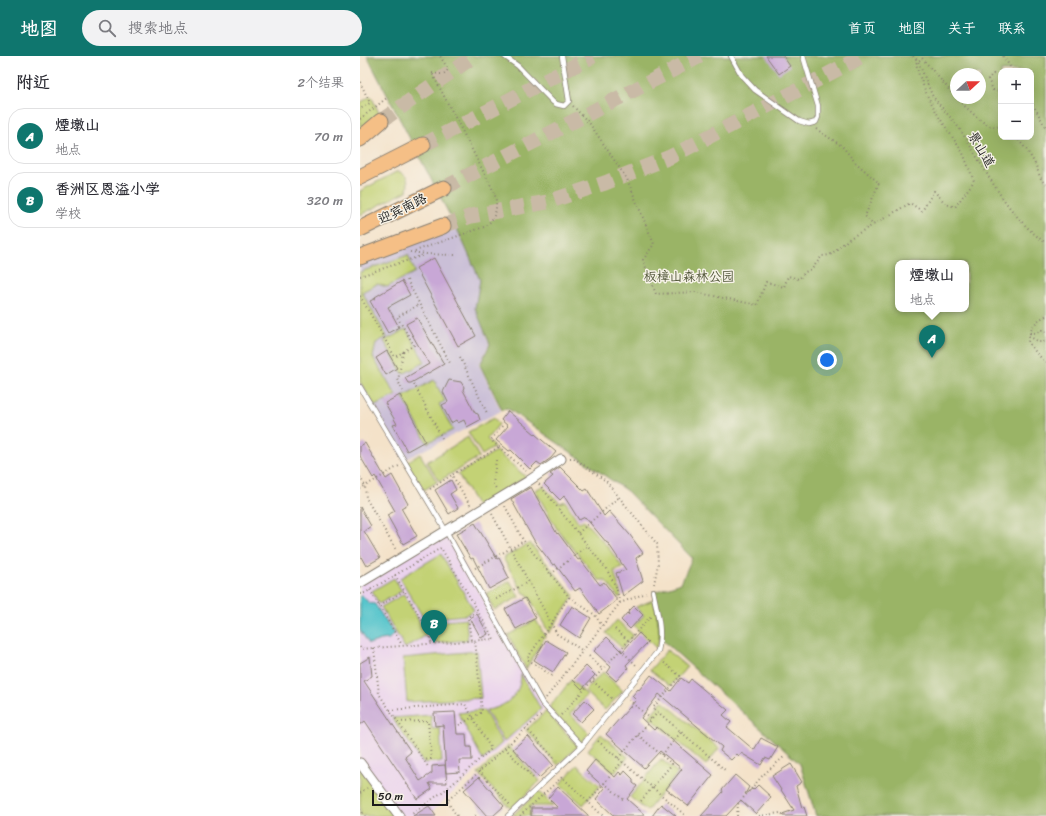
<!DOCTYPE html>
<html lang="zh">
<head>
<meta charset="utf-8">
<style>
	body { margin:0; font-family:Sriracha,"LXGW WenKai TC",sans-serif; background:#f2f2f3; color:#2b2b33 }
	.controls { position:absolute; right:12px; top:12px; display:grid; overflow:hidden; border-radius:8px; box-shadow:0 4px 16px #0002 }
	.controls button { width:36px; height:36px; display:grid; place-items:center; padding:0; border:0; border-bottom:1px solid #e1e1e2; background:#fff; color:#2b2b33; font:20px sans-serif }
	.compass { position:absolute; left:590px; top:12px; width:36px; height:36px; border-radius:50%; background:#fff; box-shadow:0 4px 16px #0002; rotate:69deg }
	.scale { position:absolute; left:12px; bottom:10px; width:76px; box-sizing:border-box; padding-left:4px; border:2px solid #1c1c1c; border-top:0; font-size:11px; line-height:14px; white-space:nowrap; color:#1c1c1c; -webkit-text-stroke:3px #f7f3e8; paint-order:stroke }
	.you { position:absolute; left:467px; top:304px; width:14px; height:14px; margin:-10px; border:3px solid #fff; border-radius:50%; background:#1a73e8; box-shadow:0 0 0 6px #1a73e833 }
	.badge { display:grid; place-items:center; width:26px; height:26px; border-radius:50%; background:#0f766e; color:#fff; font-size:13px; font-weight:700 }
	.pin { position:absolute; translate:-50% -33px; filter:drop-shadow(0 1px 2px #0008) }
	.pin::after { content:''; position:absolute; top:21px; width:14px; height:12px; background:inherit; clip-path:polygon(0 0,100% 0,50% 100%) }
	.popup { position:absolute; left:535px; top:204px; width:74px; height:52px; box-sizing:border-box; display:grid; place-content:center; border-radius:8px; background:#fff; filter:drop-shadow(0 1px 3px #0005); font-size:13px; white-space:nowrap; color:#7c7c81 }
	.popup b { font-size:15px; color:#2b2b33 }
	.popup::after { content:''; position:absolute; left:50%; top:100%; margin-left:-8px; border:8px solid transparent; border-top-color:#fff }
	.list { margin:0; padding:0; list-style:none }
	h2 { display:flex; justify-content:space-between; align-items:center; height:52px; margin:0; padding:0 16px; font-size:17px }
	h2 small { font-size:13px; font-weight:400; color:#7c7c81 }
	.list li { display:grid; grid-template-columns:26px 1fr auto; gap:12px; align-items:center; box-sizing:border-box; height:56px; margin:0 8px 8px; padding:0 8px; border:1px solid #e1e1e2; border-radius:16px }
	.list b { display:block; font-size:15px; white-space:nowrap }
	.list p { margin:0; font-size:13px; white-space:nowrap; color:#7c7c81 }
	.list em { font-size:13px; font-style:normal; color:#7c7c81 }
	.icon { flex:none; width:22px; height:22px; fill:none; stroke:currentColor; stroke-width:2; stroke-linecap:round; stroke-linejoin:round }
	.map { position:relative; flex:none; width:686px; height:760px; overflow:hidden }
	header { display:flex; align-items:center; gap:24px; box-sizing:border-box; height:56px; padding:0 20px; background:#0f766e; color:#fff }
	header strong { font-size:19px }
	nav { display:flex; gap:22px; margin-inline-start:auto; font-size:14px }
	.search { width:280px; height:36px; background:#f2f2f3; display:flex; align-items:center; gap:10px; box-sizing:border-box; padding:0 14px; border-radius:22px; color:#7c7c81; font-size:15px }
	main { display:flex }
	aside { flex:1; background:#fff }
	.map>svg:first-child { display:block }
</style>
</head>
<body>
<header>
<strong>地图</strong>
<div class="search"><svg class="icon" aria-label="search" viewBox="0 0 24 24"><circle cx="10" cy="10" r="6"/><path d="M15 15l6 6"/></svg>搜索地点</div>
<nav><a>首页</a><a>地图</a><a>关于</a><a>联系</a></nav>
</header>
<main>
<aside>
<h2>附近<small>2个结果</small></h2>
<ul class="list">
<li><span class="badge">A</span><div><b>煙墩山</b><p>地点</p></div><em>70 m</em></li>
<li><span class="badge">B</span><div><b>香洲区恩溢小学</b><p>学校</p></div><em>320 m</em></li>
</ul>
</aside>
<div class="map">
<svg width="686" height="760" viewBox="0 0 686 760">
	<rect width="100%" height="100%" fill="#f7f3e8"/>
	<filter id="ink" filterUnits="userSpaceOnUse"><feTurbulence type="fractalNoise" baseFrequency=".025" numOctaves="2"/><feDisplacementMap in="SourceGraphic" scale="8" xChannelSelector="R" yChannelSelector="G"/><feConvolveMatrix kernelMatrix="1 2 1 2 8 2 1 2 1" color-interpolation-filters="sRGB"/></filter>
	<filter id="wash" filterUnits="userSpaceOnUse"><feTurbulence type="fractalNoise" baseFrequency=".012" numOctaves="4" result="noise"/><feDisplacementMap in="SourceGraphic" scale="16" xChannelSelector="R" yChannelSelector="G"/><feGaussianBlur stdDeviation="0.9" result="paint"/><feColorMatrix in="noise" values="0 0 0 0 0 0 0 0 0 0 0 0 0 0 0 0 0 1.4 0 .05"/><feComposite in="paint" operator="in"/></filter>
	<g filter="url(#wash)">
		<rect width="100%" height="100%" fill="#f4e2c9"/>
		<path fill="#ead1ed" d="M86 476 185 652 67 760H39L0 706V527Z"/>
		<path fill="#cabfd7" d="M93 166 120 224 115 252 129 288 119 309 141 355 44 404 0 330V202Z"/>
		<path fill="#c3d274" stroke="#707748" d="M11 40 21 61 0 77V47Z
			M38 115C48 120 49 124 47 135L0 159V135Z
			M48 199 55 216 27 231 17 228 2 236 27 281 16 287 13 301 36 339 15 350 0 326V216Z
			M46 273 65 306 43 318 24 285Z
			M74 324 85 345 79 348 93 374 67 387 43 341Z
			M134 362 139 368 127 383 135 391 122 399 108 376Z
			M108 381 119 401 79 425 67 406Z
			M136 395 166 421 117 450 98 418Z
			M60 398 77 426 64 434 47 406Z
			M183 430 200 447 205 445 219 467 224 465 248 491 263 512 254 515 261 539 259 542 245 524H239L197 473 175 434Z
			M170 487 214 540 189 577 168 539 163 536 143 502Z
			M81 498 114 554 106 559 64 563 40 522Z
			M34 522 42 535 19 548 12 535Z
			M150 525 159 541 134 554 126 538Z
			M44 538 67 579 45 592 21 551Z
			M293 544C297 558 303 579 296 592L274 570 284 559 276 551Z
			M106 563 108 584 75 587 73 566Z
			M176 564 185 580 166 613 148 579Z
			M257 564 273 579 262 592 246 577Z
			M307 594 327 611 310 630 290 614Z
			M117 595 121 642 47 646 43 602Z
			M243 616 263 635 245 654 225 635Z
			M161 618 181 653 144 686 126 654C145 652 161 639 161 618Z
			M211 624 227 639 210 658 229 677 221 687 189 652Z
			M302 645 359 692 346 709 289 661Z
			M124 654 142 687 123 704 98 657Z
			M186 655 218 690 198 709 166 674Z
			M71 659 72 673 80 672 82 706 63 707 32 662Z
			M241 678 268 701 255 717 228 694Z
			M148 690 180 725 151 753 118 717Z
			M301 703 318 717 287 755 270 741Z
			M217 709 240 730 223 749 200 728Z
			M0 711 35 760H0Z
			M179 735 193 750H170V760H152Z"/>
		<path fill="#9ab466" stroke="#5b6841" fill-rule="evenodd" d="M7 0H686V760H456L440 708 300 582 294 536 321 527 332 502 267 435 147 352 142 354 120 309 130 288 115 252 120 224 100 179ZM641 15H671V81H641ZM596 18H620V42H596ZM538 207H606V253H538Z"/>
		<path fill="#57c5cc" stroke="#3a7074" d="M2 539 9 547 15 548 34 578 29 583 21 584 9 588 0 574V540Z"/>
		<g id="blocks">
			<path fill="#c8a7d6" d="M406 0H423L430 10 419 18Z
				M74 202 116 280 98 290 56 212Z
				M42 225 50 239 28 251 39 271 28 277 10 245 16 242 15 241Z
				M57 262 84 308 51 327H48L45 322 69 308 46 268Z
				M27 295 37 312 26 319 16 302Z
				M89 324 101 326 104 331 103 334 115 357 118 358 120 364 107 371 104 364 98 367 96 364 91 367 82 349 88 346 83 336Z
				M40 339 65 385 47 395 33 369 37 368 25 347Z
				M148 355 196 396 191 402 181 409 177 406 170 413 151 394 149 395 136 384 148 370 141 364Z
				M5 387 26 423 32 419 48 448 41 452 57 480 43 488 27 459 35 455 15 420 13 422 0 400V390Z
				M200 411 224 435 227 433 244 460 249 455 270 479 283 497 276 502 283 525 263 540 256 517 266 514 248 487H247L225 461 219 464 204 440 200 444 184 428 193 420 190 418Z
				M91 424 96 434 90 438 98 452 89 458 75 434Z
				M171 431 197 478 198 477 218 504 220 503 240 529 244 526 256 542V545L239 558 220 532 215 535 195 508 193 509 175 486 163 465 151 443Z
				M0 451 11 470 4 475 20 502 6 510 0 499Z
				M115 467 137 503 139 502 149 522 129 533 113 502 111 503 96 478Z
				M165 542 176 562 156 573 145 553Z
				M212 550 231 562 219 582 200 569Z
				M274 550 283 559 270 573 261 564 267 557 269 559 268 556Z
				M117 558 128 578 121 582 110 562Z
				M279 577 288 586 266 609 268 612 256 625 247 617 251 611 234 595 247 581 262 596Z
				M186 584 206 596 193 616 174 604Z
				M10 601 12 620 4 625 51 696 45 701 60 725 72 717V710L85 709 87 727H69L72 733 57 743 5 665 0 669V607Z
				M226 610 235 619 222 633 213 624Z
				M291 619 311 635 321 622 328 627 331 623 368 654 363 659 371 666 367 671 394 694 401 682 418 691 410 704 405 702 401 709 381 697 379 700 377 698 371 704 360 695 362 691 299 638 281 662 294 674 297 671 353 719 328 750 306 733 322 713 300 695 284 712 246 678 276 644 272 640 278 633 279 634Z
				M225 644 234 653 221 666 212 658Z
				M95 656 97 678H106L107 691H111L112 704H99L100 716 86 717 83 669 75 670 74 657Z
				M168 680 193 709 179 722 153 693Z
				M235 704 255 721 259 716 262 719 265 715 273 723V727L277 730 267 743 286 760H254L236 743 245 732 226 715Z
				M431 708 442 726 436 730 442 752 444 751 447 760H423L422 758 434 754 412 720Z
				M375 719 389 731 385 738 392 733 393 734 398 729 411 741 396 758 381 744 366 760H341L363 736 362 734Z
				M119 721 144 750 133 760H127L104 734Z
				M198 731 229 760H171V752H198L188 742Z
				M301 748 316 760H292Z
				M69 750 76 760H53Z"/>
		</g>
	</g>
	<g filter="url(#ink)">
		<use href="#blocks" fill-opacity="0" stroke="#887f72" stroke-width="1"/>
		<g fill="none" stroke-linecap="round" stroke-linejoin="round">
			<path stroke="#c9baa6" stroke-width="15" stroke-dasharray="15 8" stroke-linecap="butt" d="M21 65 114 0
				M63 89 233 0
				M84 132 340 0
				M83 170 111 160 187 146 245 127 310 101 503 0"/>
			<defs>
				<path id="service" d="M144 0 158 10 193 46 196 48 204 50 209 45 202 0
					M371 0 382 20 395 34 439 65 449 68 456 66 458 61V50L443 0
					M0 331 86 475 182 647 222 690
					M148 760 222 690 298 595C303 576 297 555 293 535"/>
				<path id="minor" d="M0 527 167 426 201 403
					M0 707 39 760"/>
				<path id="primary" d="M0 83 21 65
					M0 121 63 89
					M0 173 84 132
					M0 201 83 170"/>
			</defs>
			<use href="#service" stroke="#887f72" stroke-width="6"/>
			<use href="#minor" stroke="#887f72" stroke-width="11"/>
			<use href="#primary" stroke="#887f72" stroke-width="17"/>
			<path stroke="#887f72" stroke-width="2" stroke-dasharray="1 3" stroke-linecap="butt" d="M553 0 558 5 572 39
				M643 0 653 15
				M72 17C79 18 85 20 88 13L80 0
				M641 22 633 18 628 23 633 34 641 35
				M0 26 10 47 0 53
				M671 45 686 72
				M213 50 230 68 267 123 294 188 283 204 296 238 335 236 397 249 406 226 424 231 428 220 439 223 445 216 452 213 462 200 470 199 490 182 513 169
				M0 63 28 41
				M456 73 482 90 495 106 519 127 505 160 513 169 550 147 562 155 574 135 586 148 595 151 614 125 603 97 579 61 567 39 559 19 556 7 562 2 598 44 620 64 629 70 641 71
				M656 81C663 89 670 98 675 108 679 116 679 123 686 128
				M55 195 124 171C137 163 139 147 133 134L72 17
				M50 196 66 198 97 199
				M0 220 64 199
				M47 224 90 307
				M0 240 35 301 54 289 37 261 60 248
				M686 260C674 265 670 274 668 286L678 299 686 306
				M670 276 675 277 682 274 686 276
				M669 280 679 286H686
				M43 296 38 325 43 335
				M100 301 127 357
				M54 328 82 382
				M142 370 131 384 166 415
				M210 402H214L246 425 297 488 298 508 294 528
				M136 404 133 428 137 434
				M0 421 5 430 6 442 36 494
				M179 428 247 514 256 531 260 547
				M0 433 39 410
				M70 433 92 419
				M110 449 92 419 139 391
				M145 450 163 484 209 541 235 559 242 570
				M132 458 197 578 223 595
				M218 477 259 441
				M115 512 164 485
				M191 518 228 489
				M35 519 70 578 71 587
				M10 534 42 589
				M0 538 5 537 81 492 118 555 108 561 111 584
				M136 543 168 526
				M19 550 44 535
				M255 573 269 585
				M0 591 1 593 134 583 118 556
				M14 592 19 638 69 712
				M261 594 277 610
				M229 600 243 614
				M192 620 167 603 209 541
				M233 625 252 643
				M186 642 260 547 286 537
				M269 644 291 663
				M30 654 105 648 131 693 89 731 52 758
				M298 656 293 652 320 620 302 605
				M201 659 291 560
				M38 666 68 665 71 703 63 704
				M99 669 122 656 115 583
				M166 672 197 705
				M278 679 312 708 281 745
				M238 685 326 760
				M145 692 175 724
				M302 699 321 676
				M258 702 298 656 365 714
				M119 715 151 750
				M244 727 265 745
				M0 737 7 732
				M228 746 262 706
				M0 753 5 760
				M97 760 87 745 182 658
				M115 760 116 759
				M160 760 202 721 243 760
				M377 760 378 748 403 719 425 700
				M399 760 420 757"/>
			<use href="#service" stroke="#fff" stroke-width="4.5"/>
			<use href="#minor" stroke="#fff" stroke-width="9"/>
			<use href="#primary" stroke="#f5bf86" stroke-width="15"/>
			<path stroke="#887f72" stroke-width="2" stroke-dasharray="1 3" stroke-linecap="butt" d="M572 39C581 52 592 62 601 75 626 114 647 160 686 187"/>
		</g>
	</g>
	<g text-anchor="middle" stroke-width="3" stroke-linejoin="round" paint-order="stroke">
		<g font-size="13" fill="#1c1c1c" stroke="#f7f3e8">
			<text transform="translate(622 93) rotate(59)" y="5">景山道</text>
			<text transform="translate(42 152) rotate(-26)" y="5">迎宾南路</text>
		</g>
		<g font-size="13" fill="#4e5336" stroke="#f7f3e8">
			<text x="329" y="225">板樟山森林公园</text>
		</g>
	</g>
</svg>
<div class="controls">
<button>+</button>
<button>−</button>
</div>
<svg class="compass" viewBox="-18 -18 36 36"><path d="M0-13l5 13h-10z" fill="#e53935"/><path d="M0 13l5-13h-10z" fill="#7c7c81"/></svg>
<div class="scale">50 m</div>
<div class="you"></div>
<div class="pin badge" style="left:572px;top:302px">A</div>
<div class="popup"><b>煙墩山</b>地点</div>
<div class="pin badge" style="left:74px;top:587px">B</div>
</div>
</main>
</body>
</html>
